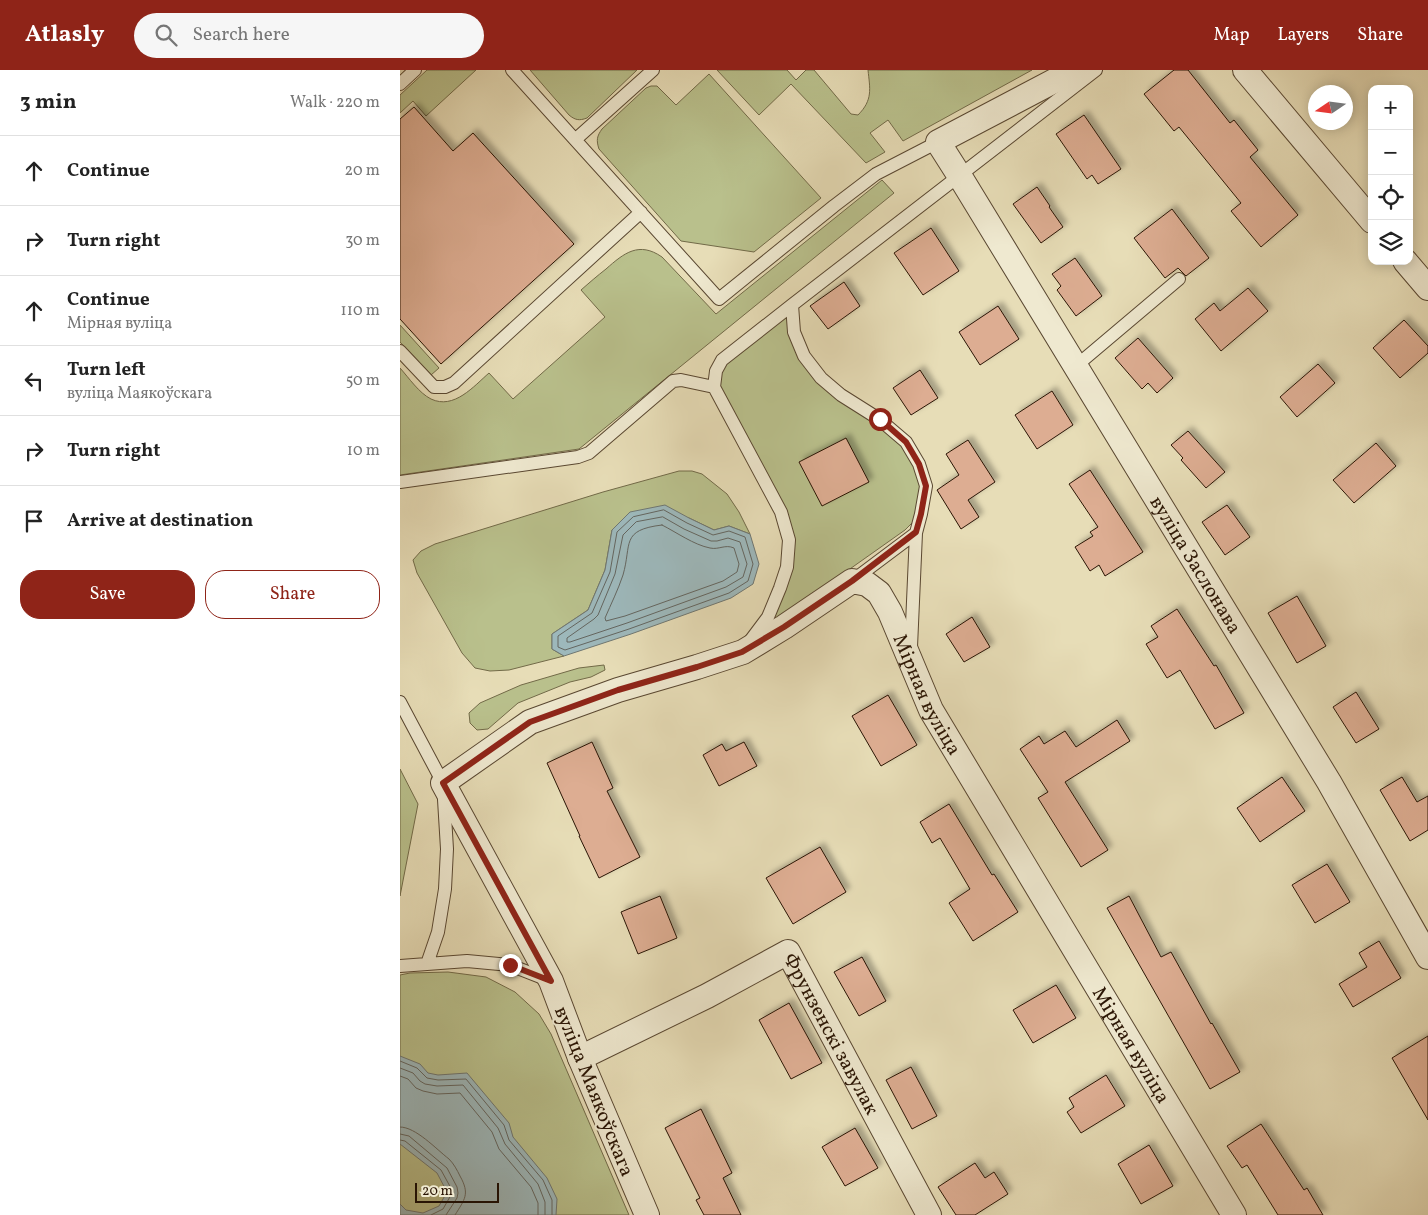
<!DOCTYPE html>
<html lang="en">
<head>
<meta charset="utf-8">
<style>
	body { margin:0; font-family:Vollkorn,serif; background:#f6f6f6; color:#222 }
	.controls { position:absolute; right:15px; top:15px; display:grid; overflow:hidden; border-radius:10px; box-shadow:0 2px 12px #0003 }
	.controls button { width:45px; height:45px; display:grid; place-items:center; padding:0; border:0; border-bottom:1px solid #e0e0e0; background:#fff; color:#222; font:25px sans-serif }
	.compass { position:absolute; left:908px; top:15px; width:45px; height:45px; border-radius:50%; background:#fff; box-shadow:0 2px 12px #0003; rotate:257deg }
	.scale { position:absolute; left:15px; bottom:12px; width:84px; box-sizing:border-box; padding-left:5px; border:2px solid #2a1504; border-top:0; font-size:14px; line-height:18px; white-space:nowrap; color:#2a1504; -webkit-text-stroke:4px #efe9d0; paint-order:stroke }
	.stop { position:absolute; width:15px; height:15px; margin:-11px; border:4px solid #8f2418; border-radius:50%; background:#fff }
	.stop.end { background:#8f2418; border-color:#fff; box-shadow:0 1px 5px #0008 }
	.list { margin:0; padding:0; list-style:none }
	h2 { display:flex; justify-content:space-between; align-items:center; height:65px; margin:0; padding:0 20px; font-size:21px }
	h2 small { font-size:16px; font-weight:400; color:#767676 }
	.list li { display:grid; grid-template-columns:32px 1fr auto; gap:15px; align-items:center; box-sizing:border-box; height:70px; padding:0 20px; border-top:1px solid #e0e0e0 }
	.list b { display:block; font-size:19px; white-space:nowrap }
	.list p { margin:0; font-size:16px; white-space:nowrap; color:#767676 }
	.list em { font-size:16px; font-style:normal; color:#767676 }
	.actions { display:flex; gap:10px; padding:15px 20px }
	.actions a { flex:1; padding:11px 0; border:1px solid #8f2418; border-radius:20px; text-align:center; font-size:18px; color:#8f2418 }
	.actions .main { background:#8f2418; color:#fff }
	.icon { flex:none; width:28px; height:28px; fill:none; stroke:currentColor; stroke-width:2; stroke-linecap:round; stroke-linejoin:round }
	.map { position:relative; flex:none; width:1028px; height:1145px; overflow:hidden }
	header { display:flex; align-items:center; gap:30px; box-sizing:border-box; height:70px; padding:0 25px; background:#8f2418; color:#fff }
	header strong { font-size:24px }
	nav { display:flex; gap:28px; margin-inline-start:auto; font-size:18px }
	.search { width:350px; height:45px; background:#f6f6f6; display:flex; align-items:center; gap:12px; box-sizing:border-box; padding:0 18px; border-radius:28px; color:#767676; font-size:19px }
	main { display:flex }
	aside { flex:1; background:#fff }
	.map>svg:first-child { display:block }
</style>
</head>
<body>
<header>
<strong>Atlasly</strong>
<div class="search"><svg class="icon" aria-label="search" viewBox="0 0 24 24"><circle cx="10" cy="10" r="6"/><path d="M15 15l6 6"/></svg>Search here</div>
<nav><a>Map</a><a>Layers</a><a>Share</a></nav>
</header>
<main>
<aside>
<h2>3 min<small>Walk · 220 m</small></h2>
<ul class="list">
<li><svg class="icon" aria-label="ahead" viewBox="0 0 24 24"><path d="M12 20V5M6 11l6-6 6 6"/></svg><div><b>Continue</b></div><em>20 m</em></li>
<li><svg class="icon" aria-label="right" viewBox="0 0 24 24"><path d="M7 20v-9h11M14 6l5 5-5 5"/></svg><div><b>Turn right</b></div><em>30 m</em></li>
<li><svg class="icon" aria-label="ahead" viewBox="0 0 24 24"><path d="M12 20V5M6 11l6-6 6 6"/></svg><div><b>Continue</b><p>Мірная вуліца</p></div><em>110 m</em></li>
<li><svg class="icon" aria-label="left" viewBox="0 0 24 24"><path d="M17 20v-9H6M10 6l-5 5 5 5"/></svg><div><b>Turn left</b><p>вуліца Маякоўскага</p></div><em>50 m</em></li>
<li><svg class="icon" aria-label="right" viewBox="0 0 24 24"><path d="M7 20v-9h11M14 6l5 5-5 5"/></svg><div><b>Turn right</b></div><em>10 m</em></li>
<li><svg class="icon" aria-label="arrive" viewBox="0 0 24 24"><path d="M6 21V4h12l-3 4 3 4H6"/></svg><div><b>Arrive at destination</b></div></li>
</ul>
<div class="actions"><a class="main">Save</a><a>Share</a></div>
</aside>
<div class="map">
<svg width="1028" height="1145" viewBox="0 0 1028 1145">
	<defs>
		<filter id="shadow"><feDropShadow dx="4.5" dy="-4.5" stdDeviation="2.5" flood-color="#0004"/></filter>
	</defs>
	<rect width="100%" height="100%" fill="#e7ddb7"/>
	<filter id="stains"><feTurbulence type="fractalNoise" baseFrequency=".004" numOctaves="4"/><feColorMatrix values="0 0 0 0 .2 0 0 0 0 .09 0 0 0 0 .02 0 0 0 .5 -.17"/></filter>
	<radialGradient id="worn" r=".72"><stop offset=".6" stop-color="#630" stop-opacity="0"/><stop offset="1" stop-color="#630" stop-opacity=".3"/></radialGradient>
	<path fill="#b9c08c" stroke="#726a48" d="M27 0H76L26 46 13 31 0 43V25Z
		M130 0H237L187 48C179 51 175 50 169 45Z
		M317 0H387L396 10 406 0H414L451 44 458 45C473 30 470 19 468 0H632L503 71 488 50 470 63 485 82 466 93 391 14 359 45Z
		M309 4 421 128 354 182 281 171 199 79C196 70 197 66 202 59L246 18 251 16H257L276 35Z
		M482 110 494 123 179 379 0 405V298C9 308 19 323 31 329 54 340 74 316 89 303L113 329 205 247 181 220C189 213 197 206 206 199 224 183 239 171 262 187L316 244Z
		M392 235 404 286 479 349 519 394 521 444 505 460 447 501 357 562 368 546 389 470 314 317 316 301Z
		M0 255 39 298 31 305 0 272Z
		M279 401H292L302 404 327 424 339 442 350 464 329 456 314 460 289 448 212 460 205 500 188 540 152 564V579L164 586 109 600 90 601 75 598 62 583 17 503 13 490 21 481 35 474 203 422Z
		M204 595 205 600 191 607 170 612 118 633 88 659 77 660 70 653 69 643 80 633 121 615 179 598Z
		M0 699 18 734 0 826Z
		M48 902 86 907 115 922 139 944 151 964 229 1145H0V905L10 903Z"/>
	<path fill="#9db8bb" stroke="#6f7772" d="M265 435 289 448 314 460 329 456 350 464 359 494 353 514 331 528 231 564 164 586 152 579V564L188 540 205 500 212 460 230 442Z
		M0 986 20 994 28 1003 38 1005 67 1003 109 1053 113 1067 147 1108 157 1129 156 1145H0V1134L6 1140 23 1143 39 1136 47 1122 37 1103 0 1074Z"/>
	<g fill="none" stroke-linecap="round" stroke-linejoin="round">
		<path stroke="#646660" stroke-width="1" d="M264 440 287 453 313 465 329 461 345 467 353 494 348 511 329 523 229 559 165 580 158 577V566L192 543 210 502 217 462 233 447Z
			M263 447 284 459 311 471H317L328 468 340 472 347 494 343 507 326 517 227 553 170 572H167V568L194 549 198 545 215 504 223 465 236 452Z
			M262 455C276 462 294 475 310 478 319 480 325 474 334 478L339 494 337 502 323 511 225 546 206 551 205 548C211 534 218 520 223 505 232 474 220 460 262 455Z
			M0 991 17 998 27 1008 38 1010 66 1009 104 1055 109 1070 143 1110 152 1130V1145
			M0 998 13 1003 20 1011 25 1014 37 1016 63 1015 98 1058 105 1074 138 1114 145 1132V1145
			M0 1006 8 1009 16 1018 23 1021 37 1024 60 1023 92 1062 99 1079 131 1117 138 1133V1145
			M0 1057C16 1057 36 1079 49 1089 54 1094 57 1100 60 1106 70 1124 65 1129 55 1145
			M0 1064 9 1066 47 1098 57 1117 58 1123 57 1128 46 1145
			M0 1070 5 1071 41 1100 52 1120 51 1125 43 1139 31 1145"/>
	</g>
	<path fill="#ddad92" stroke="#2a1504" filter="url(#shadow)" d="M774 0H788L830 53 834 50 858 80 850 87 898 145 861 177 831 141 841 133 779 57 774 61 744 24Z
		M14 37 53 81 73 63 174 174 41 294 0 249V49Z
		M684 45 721 99 698 114 692 105 687 109 656 64Z
		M637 117 650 136 649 137 663 157 641 173 613 134Z
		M772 139 809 188 786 206 778 198 765 208 734 168Z
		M531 158 559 201 523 225 494 183Z
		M675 188 702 226 676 246 657 220 661 216 652 204Z
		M444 212 460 236 428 259 410 236Z
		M848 218 868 241 821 281 795 249 814 233 820 241Z
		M598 236 619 269 580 295 559 262Z
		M1004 250 1028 276V283L1000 308 973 278Z
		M738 268 773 308 757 323 748 313 742 319 715 288Z
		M918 294 935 313 897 347 880 327Z
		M520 300 538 328 511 345 493 318Z
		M652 321 673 355 637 379 615 345Z
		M788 361 825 402 806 418 781 390 783 388 771 375Z
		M446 368 469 412 422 436 399 392Z
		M568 370 595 412 568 430 579 447 561 459 537 420 559 405 546 384Z
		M976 373 996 396 954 433 933 410Z
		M690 400 743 482 705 506 699 495 690 501 675 477 693 466 690 462 698 457 669 414Z
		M827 435 850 467 825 485 802 452Z
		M897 526 926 576 897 593 868 543Z
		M777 539 814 596 816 595 844 643 815 659 780 600 767 608 746 574 758 567 751 556Z
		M572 547 590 577 564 592 546 564Z
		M956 622 979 659 956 673 933 637Z
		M488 625 517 675 481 696 452 646Z
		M717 650 730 671 665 712 708 780 681 797 638 728 648 722 620 679 639 666 644 674 665 661 676 677Z
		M192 672 213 718 207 721 240 787 199 808 179 766H180L147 693Z
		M344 672 357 696 319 716 303 685 322 674 326 681Z
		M882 707 905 741 860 772 837 738Z
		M1002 707 1017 732 1028 726V760L1010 771 980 720Z
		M549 734 592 805 594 804 618 842 573 871 549 833 570 819 540 768 532 773 520 752Z
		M420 777 446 822 393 854 366 808Z
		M927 794 950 832 915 853 892 815Z
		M260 826 277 868 238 884 221 842Z
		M729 826 761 887 771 882 811 954 812 953 840 1002 810 1019 707 838Z
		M979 871 1001 908 953 937 939 914 967 897 959 883Z
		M462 887 486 931 459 946 434 902Z
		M656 915 676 948 633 973 613 940Z
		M389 933 422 993 391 1009 359 950Z
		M1028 966V1050L992 988Z
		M511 997 537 1046 512 1059 486 1010Z
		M706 1005 725 1036 681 1063 667 1042 674 1037 669 1028Z
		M301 1039 332 1103 323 1108 341 1145H304L296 1130 300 1128 265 1058Z
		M861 1054 904 1120 907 1118 923 1145H878L847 1095 842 1098 827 1076Z
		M455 1058 478 1098 445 1116 422 1077Z
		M749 1075 773 1116 741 1134 718 1094Z
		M575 1093 585 1108 594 1102 608 1124 575 1145H556L538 1117Z"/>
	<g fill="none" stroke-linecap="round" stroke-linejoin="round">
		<defs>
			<path id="service" d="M112 0 319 229 434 136 476 104 538 72
				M0 14 15 0
				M176 69 253 0
				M392 235 394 262 404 286 421 308 441 325 479 349 506 372 519 394 526 416 521 444 516 463 452 511
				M0 281 34 317H45L54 313 241 142
				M676 296 779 209
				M314 317 316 301 322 290 392 235 696 0
				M0 412 178 387 189 383 273 311 281 310 314 317 381 442 389 470 387 497 380 518 368 547 350 571
				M511 577 516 463
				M0 632 43 713 47 779 45 819 38 862 27 894
				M0 896 67 891 110 895 148 910"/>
			<g id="minor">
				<path id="s1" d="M675 0 538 72 559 105 929 712 1028 887"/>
				<path d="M845 0 972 151"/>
				<path d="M1005 191 1028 218"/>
				<path id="s2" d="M180 988 307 926 388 882 529 1145"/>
				<path id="s3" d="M247 1145 180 988 151 911 43 713 130 652 218 620 297 597 343 582 384 557 452 511 467 514 479 523 490 542 531 640 834 1145"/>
			</g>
		</defs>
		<use href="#service" stroke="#594731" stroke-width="14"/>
		<use href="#minor" stroke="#594731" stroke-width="26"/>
		<use href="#service" stroke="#efe9d0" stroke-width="12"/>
		<use href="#minor" stroke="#efe9d0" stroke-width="24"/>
	</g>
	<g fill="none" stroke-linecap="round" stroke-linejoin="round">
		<path stroke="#8f2418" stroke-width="6" d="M110 895 151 911 43 713 130 652 218 620 297 597 342 582 384 557 452 511 516 462 521 444 526 416 519 394 506 372 480 349"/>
	</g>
	<g text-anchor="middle" stroke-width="4" stroke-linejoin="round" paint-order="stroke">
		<g font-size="20" fill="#2a1504" stroke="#efe9d0">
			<text dy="7" stroke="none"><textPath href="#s1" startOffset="650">вуліца Заслонава</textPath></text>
			<text dy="7" stroke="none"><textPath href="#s3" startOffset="1082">Мірная вуліца</textPath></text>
			<text dy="7" stroke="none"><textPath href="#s2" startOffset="326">Фрунзенскі завулак</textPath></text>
			<text dy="7" stroke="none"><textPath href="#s3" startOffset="1488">Мірная вуліца</textPath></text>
			<text transform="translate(195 1021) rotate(68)" y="7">вуліца Маякоўскага</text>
		</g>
	</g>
	<rect width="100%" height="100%" filter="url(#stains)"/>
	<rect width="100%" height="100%" fill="url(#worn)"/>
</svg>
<div class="controls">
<button>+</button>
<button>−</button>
<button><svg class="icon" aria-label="locate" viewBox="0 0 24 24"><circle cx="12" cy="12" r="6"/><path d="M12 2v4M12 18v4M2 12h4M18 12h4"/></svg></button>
<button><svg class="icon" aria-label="layers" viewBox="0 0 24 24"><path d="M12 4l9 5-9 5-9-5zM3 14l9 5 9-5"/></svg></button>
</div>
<svg class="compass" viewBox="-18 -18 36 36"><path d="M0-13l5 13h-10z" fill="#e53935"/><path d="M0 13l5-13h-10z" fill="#767676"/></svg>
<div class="scale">20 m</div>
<div class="stop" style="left:480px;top:349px"></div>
<div class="stop end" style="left:110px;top:895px"></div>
</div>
</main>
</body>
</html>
